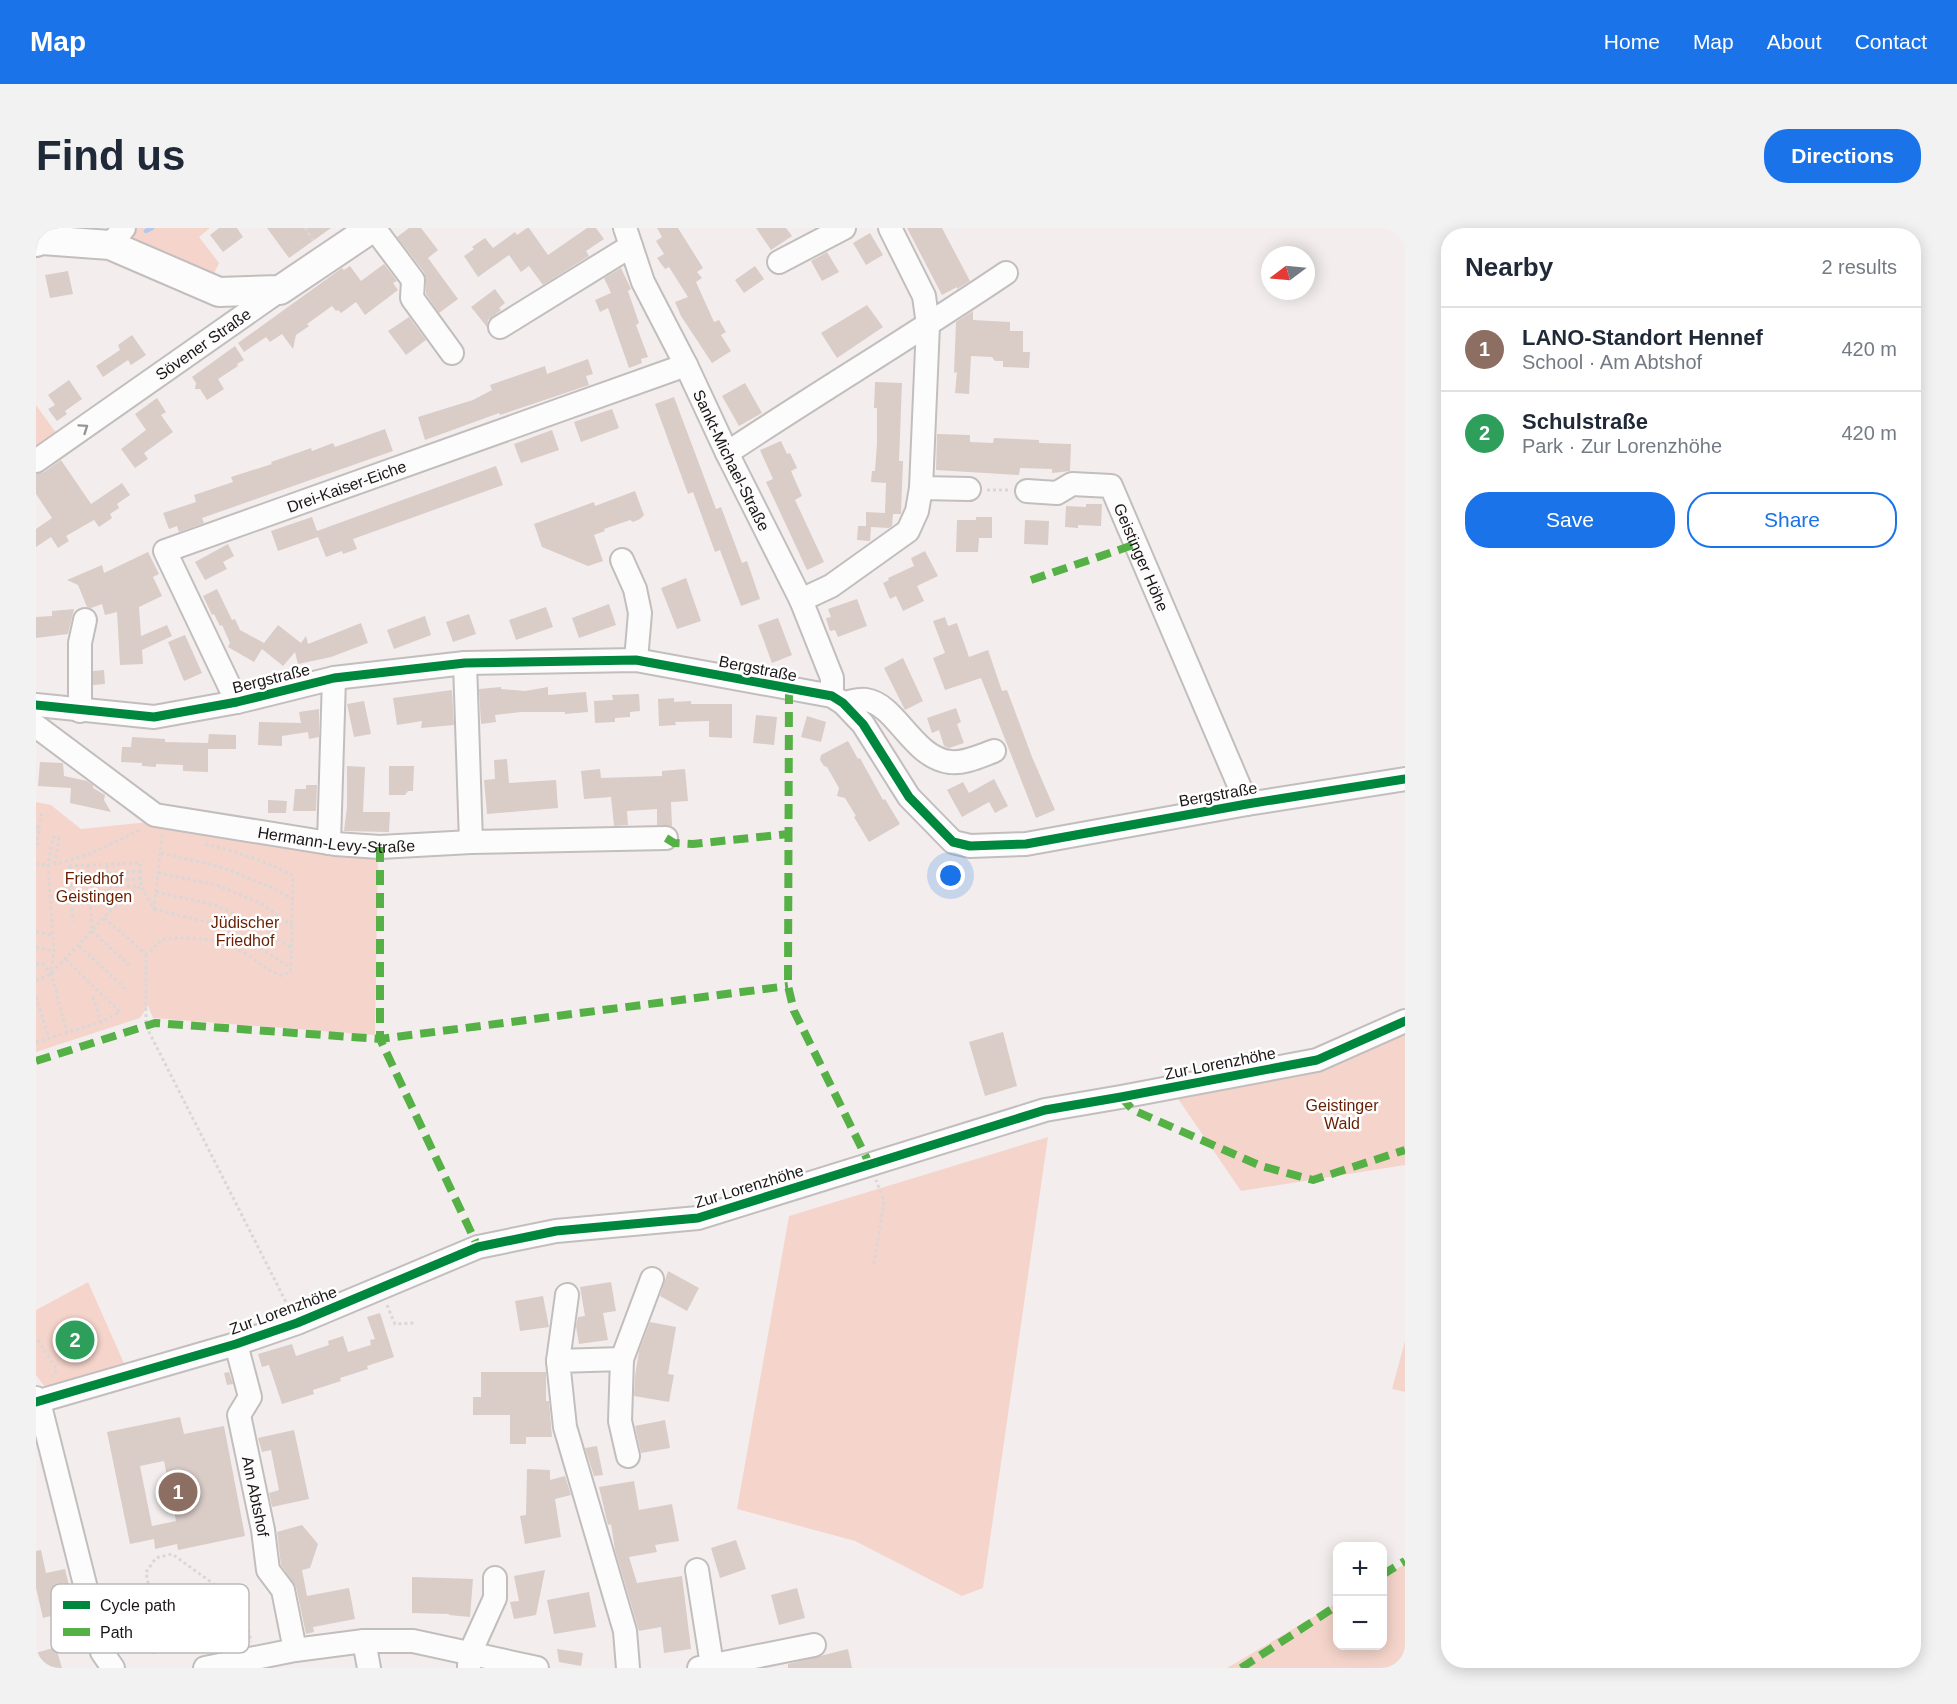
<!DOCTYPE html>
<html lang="en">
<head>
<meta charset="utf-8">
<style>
	body { margin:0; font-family:Arial,sans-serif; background:#f2f2f3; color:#1f2937 }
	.controls { position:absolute; right:18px; bottom:18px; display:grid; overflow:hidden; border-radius:12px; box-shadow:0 3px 15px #0003 }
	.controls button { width:54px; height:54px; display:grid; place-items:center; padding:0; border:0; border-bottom:2px solid #e0e1e3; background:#fff; color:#1f2937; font:30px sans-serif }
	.compass { position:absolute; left:1225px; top:18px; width:54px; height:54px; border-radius:50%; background:#fff; box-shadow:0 3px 15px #0003; rotate:254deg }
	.you { position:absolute; left:915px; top:648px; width:21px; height:21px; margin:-15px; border:4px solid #fff; border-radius:50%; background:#1a73e8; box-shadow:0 0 0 9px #1a73e833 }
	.badge { display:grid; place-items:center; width:39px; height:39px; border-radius:50%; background:#1a73e8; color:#fff; font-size:20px; font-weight:700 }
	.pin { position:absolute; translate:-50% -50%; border:3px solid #fff; box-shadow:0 2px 6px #0006 }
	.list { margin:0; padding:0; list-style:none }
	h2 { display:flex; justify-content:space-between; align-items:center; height:78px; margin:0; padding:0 24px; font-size:26px }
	h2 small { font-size:20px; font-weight:400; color:#747a83 }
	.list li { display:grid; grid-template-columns:39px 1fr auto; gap:18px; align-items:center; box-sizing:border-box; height:84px; padding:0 24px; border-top:2px solid #e0e1e3 }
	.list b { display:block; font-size:22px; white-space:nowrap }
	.list p { margin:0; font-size:20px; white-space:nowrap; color:#747a83 }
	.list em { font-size:20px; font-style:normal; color:#747a83 }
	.actions { display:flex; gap:12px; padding:18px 24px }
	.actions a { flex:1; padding:14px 0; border:2px solid #1a73e8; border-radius:24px; text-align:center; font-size:21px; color:#1a73e8 }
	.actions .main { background:#1a73e8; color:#fff }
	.map { position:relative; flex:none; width:1369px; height:1440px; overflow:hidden; border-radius:24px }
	header { display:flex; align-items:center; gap:36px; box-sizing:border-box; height:84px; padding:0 30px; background:#1a73e8; color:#fff }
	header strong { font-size:28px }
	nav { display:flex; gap:33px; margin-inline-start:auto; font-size:21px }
	.intro { display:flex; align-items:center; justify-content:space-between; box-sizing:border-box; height:144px; padding:0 36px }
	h1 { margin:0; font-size:42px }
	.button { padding:15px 27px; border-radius:24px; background:#1a73e8; color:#fff; font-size:21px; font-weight:700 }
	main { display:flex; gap:36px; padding:0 36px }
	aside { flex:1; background:#fff; border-radius:24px; box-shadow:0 3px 15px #0003 }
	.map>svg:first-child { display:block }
</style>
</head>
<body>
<header>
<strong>Map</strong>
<nav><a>Home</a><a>Map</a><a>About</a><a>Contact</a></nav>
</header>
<div class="intro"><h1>Find us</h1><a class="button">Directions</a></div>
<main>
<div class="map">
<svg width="1369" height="1440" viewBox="0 0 1369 1440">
	<rect width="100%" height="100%" fill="#f3eeed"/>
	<path fill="#f5d5cb" d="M100 0H174L163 9 183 35 174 54 85 14Z
		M0 177 21 206 0 221Z
		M0 574 15 577 45 601 122 593 342 626 339 807 117 790 112 778 104 790 0 824Z
		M1369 794V937L1205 963 1134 859 1281 832Z
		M1012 909 947 1360 926 1368 819 1313 701 1281 753 988Z
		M52 1054 91 1142 14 1166 0 1147V1082Z
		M1369 1113V1164L1356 1161Z
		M1369 1336V1440H1191L1301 1375 1302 1418H1346L1347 1349Z"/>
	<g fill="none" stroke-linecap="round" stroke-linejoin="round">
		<path stroke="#b3c8ec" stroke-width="4.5" d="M110 3 116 0"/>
	</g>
	<path fill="#daccc7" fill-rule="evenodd" d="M183 0H201L207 9 187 24 174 7Z
		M231 0H295L253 30Z
		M373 0H385L402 22 392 30 422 71 403 85 390 66V53L388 44 361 9Z
		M491 0H493L512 27 551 0H560L568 11 550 23 553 28 507 57 493 38 485 44 473 27 442 49 428 28 438 21 436 19 449 10 457 20 479 4 481 7Z
		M621 0H642L667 40 661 44 666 50 660 54 678 94 683 92 690 104 685 107 695 123 676 135 645 88 639 74 652 69 633 39 629 41 621 30 628 26 620 13 626 9Z
		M720 0H750L756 8 735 22Z
		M871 0H906L934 53 921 61V59L906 67Z
		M834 5 847 27 830 37 817 15Z
		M791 24 803 44 786 53 775 33Z
		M348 36 361 53 357 55 362 62 329 87 320 74 305 85 302 82 300 83 296 78 271 96 273 98 260 107 257 121 246 106 234 114 230 109 208 124 202 115 306 40 308 42 314 38 325 53Z
		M719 38 728 51 708 65 699 52Z
		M585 40 595 61 592 63 603 95 600 97 612 129 605 131 606 135 593 140 572 80 564 84 559 72 575 65 568 50Z
		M32 43 37 66 14 70 9 47Z
		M459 61 469 75 463 80 465 82 452 92 451 99 435 79Z
		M831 77 847 99 801 130 785 105Z
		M937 83V92L974 94V103H987V124H994L993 140 967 139V133H959L956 129 935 128 933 166 919 165 921 144 918 145 920 94Z
		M373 89 390 112 370 127 352 103Z
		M96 107 110 127 95 137 92 132 67 149 60 138 84 122 82 117Z
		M199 118 208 132 201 136 202 138 182 151 188 161 171 172 164 161H159L160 155 156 149Z
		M552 131 557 146 550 148 553 157 464 187 463 185 389 212 382 189 437 172 456 162 454 157 509 138 511 146Z
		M33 152 46 171 29 183 31 186 21 193 12 181 19 177 12 167Z
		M839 154 866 155 863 233H867L865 286H857L856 298 853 300 835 299 834 313 821 312 822 298H830V284L849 285 850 255 835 254 836 243H839L841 215V180H838Z
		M709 155 726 185 703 198 686 168Z
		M638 169 680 281 685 279 706 335 711 333 724 371 705 378 684 322 679 324 657 264 652 266 619 176Z
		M121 170 130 184 125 187 137 204 108 225 112 231 99 240 85 221 110 202 99 186Z
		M576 181 583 200 545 214 538 194Z
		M349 201 357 223 166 290 168 295 143 304 141 298 133 301 127 285 160 274 158 267 197 254 195 249 236 236 235 234 261 225 275 220 276 223 297 215 299 219Z
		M516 202 523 222 485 235 478 216Z
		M901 206 934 207V214L957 215 958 210 1003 212V215L1035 216 1034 243 1016 245V241L984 240 983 247 900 242Z
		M745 213 751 226 754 225 761 240 755 243 766 268 759 272 788 334 771 342 730 254 737 251 724 222Z
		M25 232 55 276 86 255 94 267 81 276 83 280 74 286 76 290 63 299 58 292 30 308 33 313 22 320 15 309 0 319V301L16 290 0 266V246L8 244Z
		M460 238 467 257 317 311 321 321 307 326 306 323 290 329 282 309 242 323 235 303 276 289 281 303Z
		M599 263 608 287 604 291 597 294 594 292 568 301 569 303 558 307 567 333 552 338 506 319 498 296 558 274 559 278Z
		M1050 276H1066L1065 298 1042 297V300L1029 299 1030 278 1050 279Z
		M940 289H956V310H943L942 324H920L921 292H940Z
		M989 292 1013 293 1012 317 988 316Z
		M192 316 198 328 187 334 191 341 169 352 159 334Z
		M889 323 902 348 881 358 888 373 867 383 860 368 854 371 847 355 853 352 852 350 878 338 875 330Z
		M112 324 123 346 117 349 126 368 103 379 105 408 131 397 136 408 106 422 107 436 84 437 81 384 69 387 66 376 55 380 51 379 42 357 31 352 66 337 68 345Z
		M650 350 665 393 641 401 625 360Z
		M181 361 196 392 199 391 204 402 228 415 242 397 265 415 270 408 272 416 325 395 332 415 295 429 262 436 259 424 247 438 226 421 218 434 192 419 194 415 186 397 184 398 178 386 176 387 167 368Z
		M821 371 831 398 802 409 799 402 794 403 792 397 790 390 795 389 792 381Z
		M573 376 580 397 543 410 536 390Z
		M510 379 517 399 480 412 473 392Z
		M38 381 32 406 0 410V389L16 388V383Z
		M433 386 440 406 417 414 410 394Z
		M389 388 395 407 358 421 351 402Z
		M909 389 912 398 921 395 933 429 952 422 966 463 971 462 996 529 1019 582 1000 590 945 450 909 462 897 430 909 425 897 393Z
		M742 390 756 427 736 435 722 397Z
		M149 407 166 445 148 453 132 414Z
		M867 430 887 473 869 482 848 440Z
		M68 442 69 456 57 457V443Z
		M465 459V461L489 463 512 459V467L550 464 552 484 529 486V484H485L459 487 460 494 445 496 443 461Z
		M416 462 418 497 385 500 386 493 361 497 357 470Z
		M603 466 604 483 594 484V489L579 490V494L559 495 558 473 577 472 576 467Z
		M638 470V474L655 473V476H696V510L673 509V493L639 494 640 497 623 498 622 471Z
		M328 473 335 506 318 509 311 476Z
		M920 480 925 494 921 496 928 515 913 520 908 518 903 502 896 505 891 490Z
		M283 481V509L273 511 272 504 246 508V518L222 517 223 494 265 495 263 484Z
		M720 487 741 489 738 517 717 515Z
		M771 488 790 494 785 514 765 509Z
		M173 506 200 507V521H172V544L147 543V537L120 536V539L106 538V535L85 534 86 519H95L96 509 129 511V514L172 515Z
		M812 513 822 531 824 530 847 572 849 571 864 596 833 614 818 589 820 588 809 570 801 568 803 560 791 539 788 538 784 532 785 527Z
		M471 531 473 555 520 552 522 580 451 586 448 552 459 551 458 532Z
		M4 534 27 535 28 548 51 553 57 557V560L69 567 68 572 75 584 34 575 35 560 2 558Z
		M311 538 329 539 327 584H354L353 604 308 603 311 579Z
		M353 538H378L377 563H372L369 567H353Z
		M564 541 565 550 626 548V543L649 541 652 573 635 574 636 598 621 597V581L591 583 592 597 578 598 575 569 548 571 545 543Z
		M958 551 972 578 959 585 953 574 926 589 911 562 927 554 933 565Z
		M270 557H281L280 583H257L259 561H270Z
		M232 572 251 573 250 585H232Z
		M967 804 981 858 949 868 933 814Z
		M632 1043 663 1060 651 1083 624 1068Z
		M575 1054 580 1083 567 1085 572 1112 543 1116 540 1098 542 1089 549 1088 544 1059Z
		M507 1068 513 1099 484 1103 479 1073Z
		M344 1085 358 1129 331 1138 332 1141 304 1150 305 1153 277 1162 278 1166 246 1176 233 1137 226 1139 222 1126 256 1116 260 1128 293 1117 292 1113 307 1108 312 1124 335 1117 334 1112 339 1111 331 1089Z
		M614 1094 640 1099 632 1146 638 1147 633 1174 598 1168 599 1148 603 1123Z
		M193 1144 197 1156 191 1157 188 1145Z
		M445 1144H510V1173H513L516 1209H490V1216H474V1187H437V1169H445Z
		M144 1189 148 1206 188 1198 209 1308 142 1322 141 1316 119 1321 118 1311 94 1316 71 1204ZM128 1233 140 1293 116 1298 104 1238Z
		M629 1192 634 1220 605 1225 599 1198Z
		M258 1202 273 1271 236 1279 233 1265 243 1262 235 1222 226 1224 222 1210Z
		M561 1218 567 1247 558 1248 549 1220Z
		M491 1241 514 1242V1252L529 1248 535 1267 519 1271 525 1309 489 1316 484 1288 490 1287Z
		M598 1253 603 1282 636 1276 643 1313 619 1317 621 1324 593 1329 601 1355 646 1348 655 1421 628 1425 625 1399 603 1403 579 1322 575 1296 572 1297 563 1259Z
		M266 1297 282 1316 274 1340 266 1342 271 1368 313 1360 319 1391 277 1399 278 1404 270 1406 260 1359 245 1337 241 1304Z
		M700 1312 710 1341 684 1350 675 1320Z
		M5 1322 10 1345 29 1341 39 1382 7 1390 0 1360V1323Z
		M509 1342 500 1387 478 1391 474 1374 483 1373 478 1348Z
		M376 1349 437 1351 434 1389 413 1387V1386L376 1385Z
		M761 1360 769 1390 743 1397 735 1367Z
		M553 1364 560 1399 518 1406 511 1372Z
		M200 1380 205 1407 116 1426 110 1399Z
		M20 1419 26 1440H4L0 1425Z
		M521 1421 547 1425 545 1438 523 1434Z
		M812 1421 816 1440H752V1436Z"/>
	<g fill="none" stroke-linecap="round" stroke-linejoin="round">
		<defs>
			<g id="minor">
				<path d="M338 0 377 52 376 70 416 125"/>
				<path id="s1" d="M589 0 607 54 650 137 691 225 765 372 796 450V468"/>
				<path d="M74 17 88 0"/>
				<path d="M743 34 808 0"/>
				<path d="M464 99 595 18"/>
				<path d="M691 225C783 164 878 107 970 45"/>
				<path id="s2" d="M0 233 244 62"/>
				<path d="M885 260 933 261"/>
				<path id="s3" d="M991 263 1021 265 1036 256 1075 258 1211 576"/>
				<path d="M586 332 599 361 604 385 600 432"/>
				<path d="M765 372 795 358 872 303 881 283 885 260 892 97 888 68 854 0"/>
				<path d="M429 435 435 614"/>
				<path id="s4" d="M201 474 129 323 650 137"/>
				<path d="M807 475C814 474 823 471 830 472 860 476 877 530 914 534 928 536 944 528 958 523"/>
				<path d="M0 477 118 489 201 474 298 450 429 435 600 432 796 468 807 475 827 496 873 569 917 614 934 618 990 616 1211 576 1369 551"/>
				<path d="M44 483V415L49 392"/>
				<path id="s5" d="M0 498 119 587 299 616 344 619 435 614 630 610"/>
				<path d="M293 615 298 450"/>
				<path id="s6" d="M200 1116 214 1169 203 1187 227 1302 232 1342 247 1362 259 1422"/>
				<path d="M586 1131 616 1051"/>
				<path d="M522 1133 531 1067"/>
				<path d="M0 1170 3 1174 66 1424 77 1440"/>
				<path d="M0 1174 200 1116 261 1095 442 1019 520 1003 662 990 1009 882 1085 869 1281 832 1369 793"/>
				<path d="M592 1228 584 1193 586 1131 522 1133 529 1199 589 1403 592 1440"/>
				<path d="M661 1342 676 1437"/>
				<path d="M328 1413 333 1440"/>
				<path d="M433 1439 434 1425 459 1370V1350"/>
				<path d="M169 1440 259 1422 328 1413H377L501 1440"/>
				<path d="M663 1440 778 1417"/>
			</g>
			<path id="major" d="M0 14 6 12 74 17 183 64 244 62 336 0"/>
		</defs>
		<use href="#minor" stroke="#c2bebd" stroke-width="26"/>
		<use href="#major" stroke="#c2bebd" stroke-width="32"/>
		<path stroke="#d9d7d7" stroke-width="3" stroke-dasharray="3 3" stroke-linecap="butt" d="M269 0 279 15
			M951 262H974
			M0 600H3L1 617
			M3 600 6 583
			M125 625 185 639 237 660 257 671
			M0 636 12 637 18 723 15 746 31 804
			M19 636 23 610 17 609 12 637C48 631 73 617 106 601
			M52 637 56 703 93 737
			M71 637 74 683
			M33 638 104 635 105 658 118 681 126 607
			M33 638 37 693
			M72 645 104 643
			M122 645 181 657 226 676 257 699
			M72 652 105 651
			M73 659 103 658
			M120 664 179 677 222 696 255 720
			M118 681 175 695 216 715 255 740
			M68 690 110 726 116 722 126 711C154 709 182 709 207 724 221 732 232 744 247 748L254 743 255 740 257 648C230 633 199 623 169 616
			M0 704 18 707
			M181 713 187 701
			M43 718 92 763
			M0 719 18 723
			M110 726V798L253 1080
			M0 736H7L15 746
			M0 753 15 746 74 683 105 658
			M0 769 13 810
			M57 769 65 794
			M0 814 65 794 84 784 29 731
			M838 1036 848 973 840 952
			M351 1077 359 1096 378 1095
			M2 1112 21 1142 16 1149
			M120 1397 110 1344 120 1330 136 1326 200 1372 206 1371 215 1414"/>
		<use href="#minor" stroke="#fdfcfc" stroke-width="22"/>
		<use href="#major" stroke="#fdfcfc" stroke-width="28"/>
		<path stroke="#55b145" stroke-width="8" stroke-dasharray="15 8" stroke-linecap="butt" d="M995 352 1100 316
			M753 461 752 758 758 783 834 937
			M630 610 638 615 657 616 752 606
			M344 619V811L442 1019
			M0 833 119 795 344 811 752 758
			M1085 869 1097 882 1225 938 1277 952 1369 922
			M1346 1347 1369 1333
			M1205 1440 1302 1377"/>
		<defs>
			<path id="cycleway" d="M0 477 118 489 201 474 298 450 429 435 600 432 796 468 807 475 827 496 873 569 917 614 934 618 990 616 1211 576 1369 551
				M0 1174 200 1116 261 1095 442 1019 520 1003 662 990 1009 882 1085 869 1281 832 1369 793"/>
		</defs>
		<use href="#cycleway" stroke="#fff" stroke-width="13"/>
		<use href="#cycleway" stroke="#00873e" stroke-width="9"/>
	</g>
	<defs><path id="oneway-chevron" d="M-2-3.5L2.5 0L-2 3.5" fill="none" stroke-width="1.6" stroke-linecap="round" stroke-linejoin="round" transform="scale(1.5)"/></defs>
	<use stroke="#979594" href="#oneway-chevron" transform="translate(48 200) rotate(-35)"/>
	<g text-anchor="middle" stroke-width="5" stroke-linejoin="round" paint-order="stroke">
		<g font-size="16" fill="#1b1716" stroke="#fff">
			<text dy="6" stroke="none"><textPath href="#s2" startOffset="204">Sövener Straße</textPath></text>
			<text dy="6" stroke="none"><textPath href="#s1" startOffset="256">Sankt-Michael-Straße</textPath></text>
			<text dy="6" stroke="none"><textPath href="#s4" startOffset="360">Drei-Kaiser-Eiche</textPath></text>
			<text dy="6" stroke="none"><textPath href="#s3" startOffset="164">Geistinger Höhe</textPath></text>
			<text transform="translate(722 440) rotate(11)" y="6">Bergstraße</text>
			<text transform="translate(235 450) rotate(-14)" y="6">Bergstraße</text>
			<text transform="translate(1182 566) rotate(-10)" y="6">Bergstraße</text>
			<text dy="6" stroke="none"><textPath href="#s5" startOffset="332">Hermann-Levy-Straße</textPath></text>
			<text transform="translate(1184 835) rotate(-11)" y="6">Zur Lorenzhöhe</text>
			<text transform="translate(713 958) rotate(-17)" y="6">Zur Lorenzhöhe</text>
			<text transform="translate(247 1082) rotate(-20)" y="6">Zur Lorenzhöhe</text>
			<text dy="6" stroke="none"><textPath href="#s6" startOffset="159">Am Abtshof</textPath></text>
		</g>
		<g font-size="16" fill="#681e00" stroke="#fff">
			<text x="58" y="656">Friedhof<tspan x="58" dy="18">Geistingen</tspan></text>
			<text x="209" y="700">Jüdischer<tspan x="209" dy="18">Friedhof</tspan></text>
			<text x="1306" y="883">Geistinger<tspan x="1306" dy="18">Wald</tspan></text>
		</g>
	</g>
	<rect x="15" y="1356" width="198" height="69" rx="9" fill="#fff" stroke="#bbb9b9" stroke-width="1.5"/>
	<rect x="27" y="1373" width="27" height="8" fill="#00873e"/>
	<rect x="27" y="1400" width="27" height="8" fill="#55b145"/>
	<g font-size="16" fill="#1b1716">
		<text x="64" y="1383">Cycle path</text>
		<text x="64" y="1410">Path</text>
	</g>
</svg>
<div class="controls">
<button>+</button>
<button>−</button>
</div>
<svg class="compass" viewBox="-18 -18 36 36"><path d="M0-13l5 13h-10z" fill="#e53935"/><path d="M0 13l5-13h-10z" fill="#747a83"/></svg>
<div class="you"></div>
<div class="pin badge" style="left:142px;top:1264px;background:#8d6e63">1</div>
<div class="pin badge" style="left:39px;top:1112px;background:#2e9e5b">2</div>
</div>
<aside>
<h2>Nearby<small>2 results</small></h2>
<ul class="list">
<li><span class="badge" style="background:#8d6e63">1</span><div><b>LANO-Standort Hennef</b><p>School · Am Abtshof</p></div><em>420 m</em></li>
<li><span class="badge" style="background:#2e9e5b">2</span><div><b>Schulstraße</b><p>Park · Zur Lorenzhöhe</p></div><em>420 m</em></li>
</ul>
<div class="actions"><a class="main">Save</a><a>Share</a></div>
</aside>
</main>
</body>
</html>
